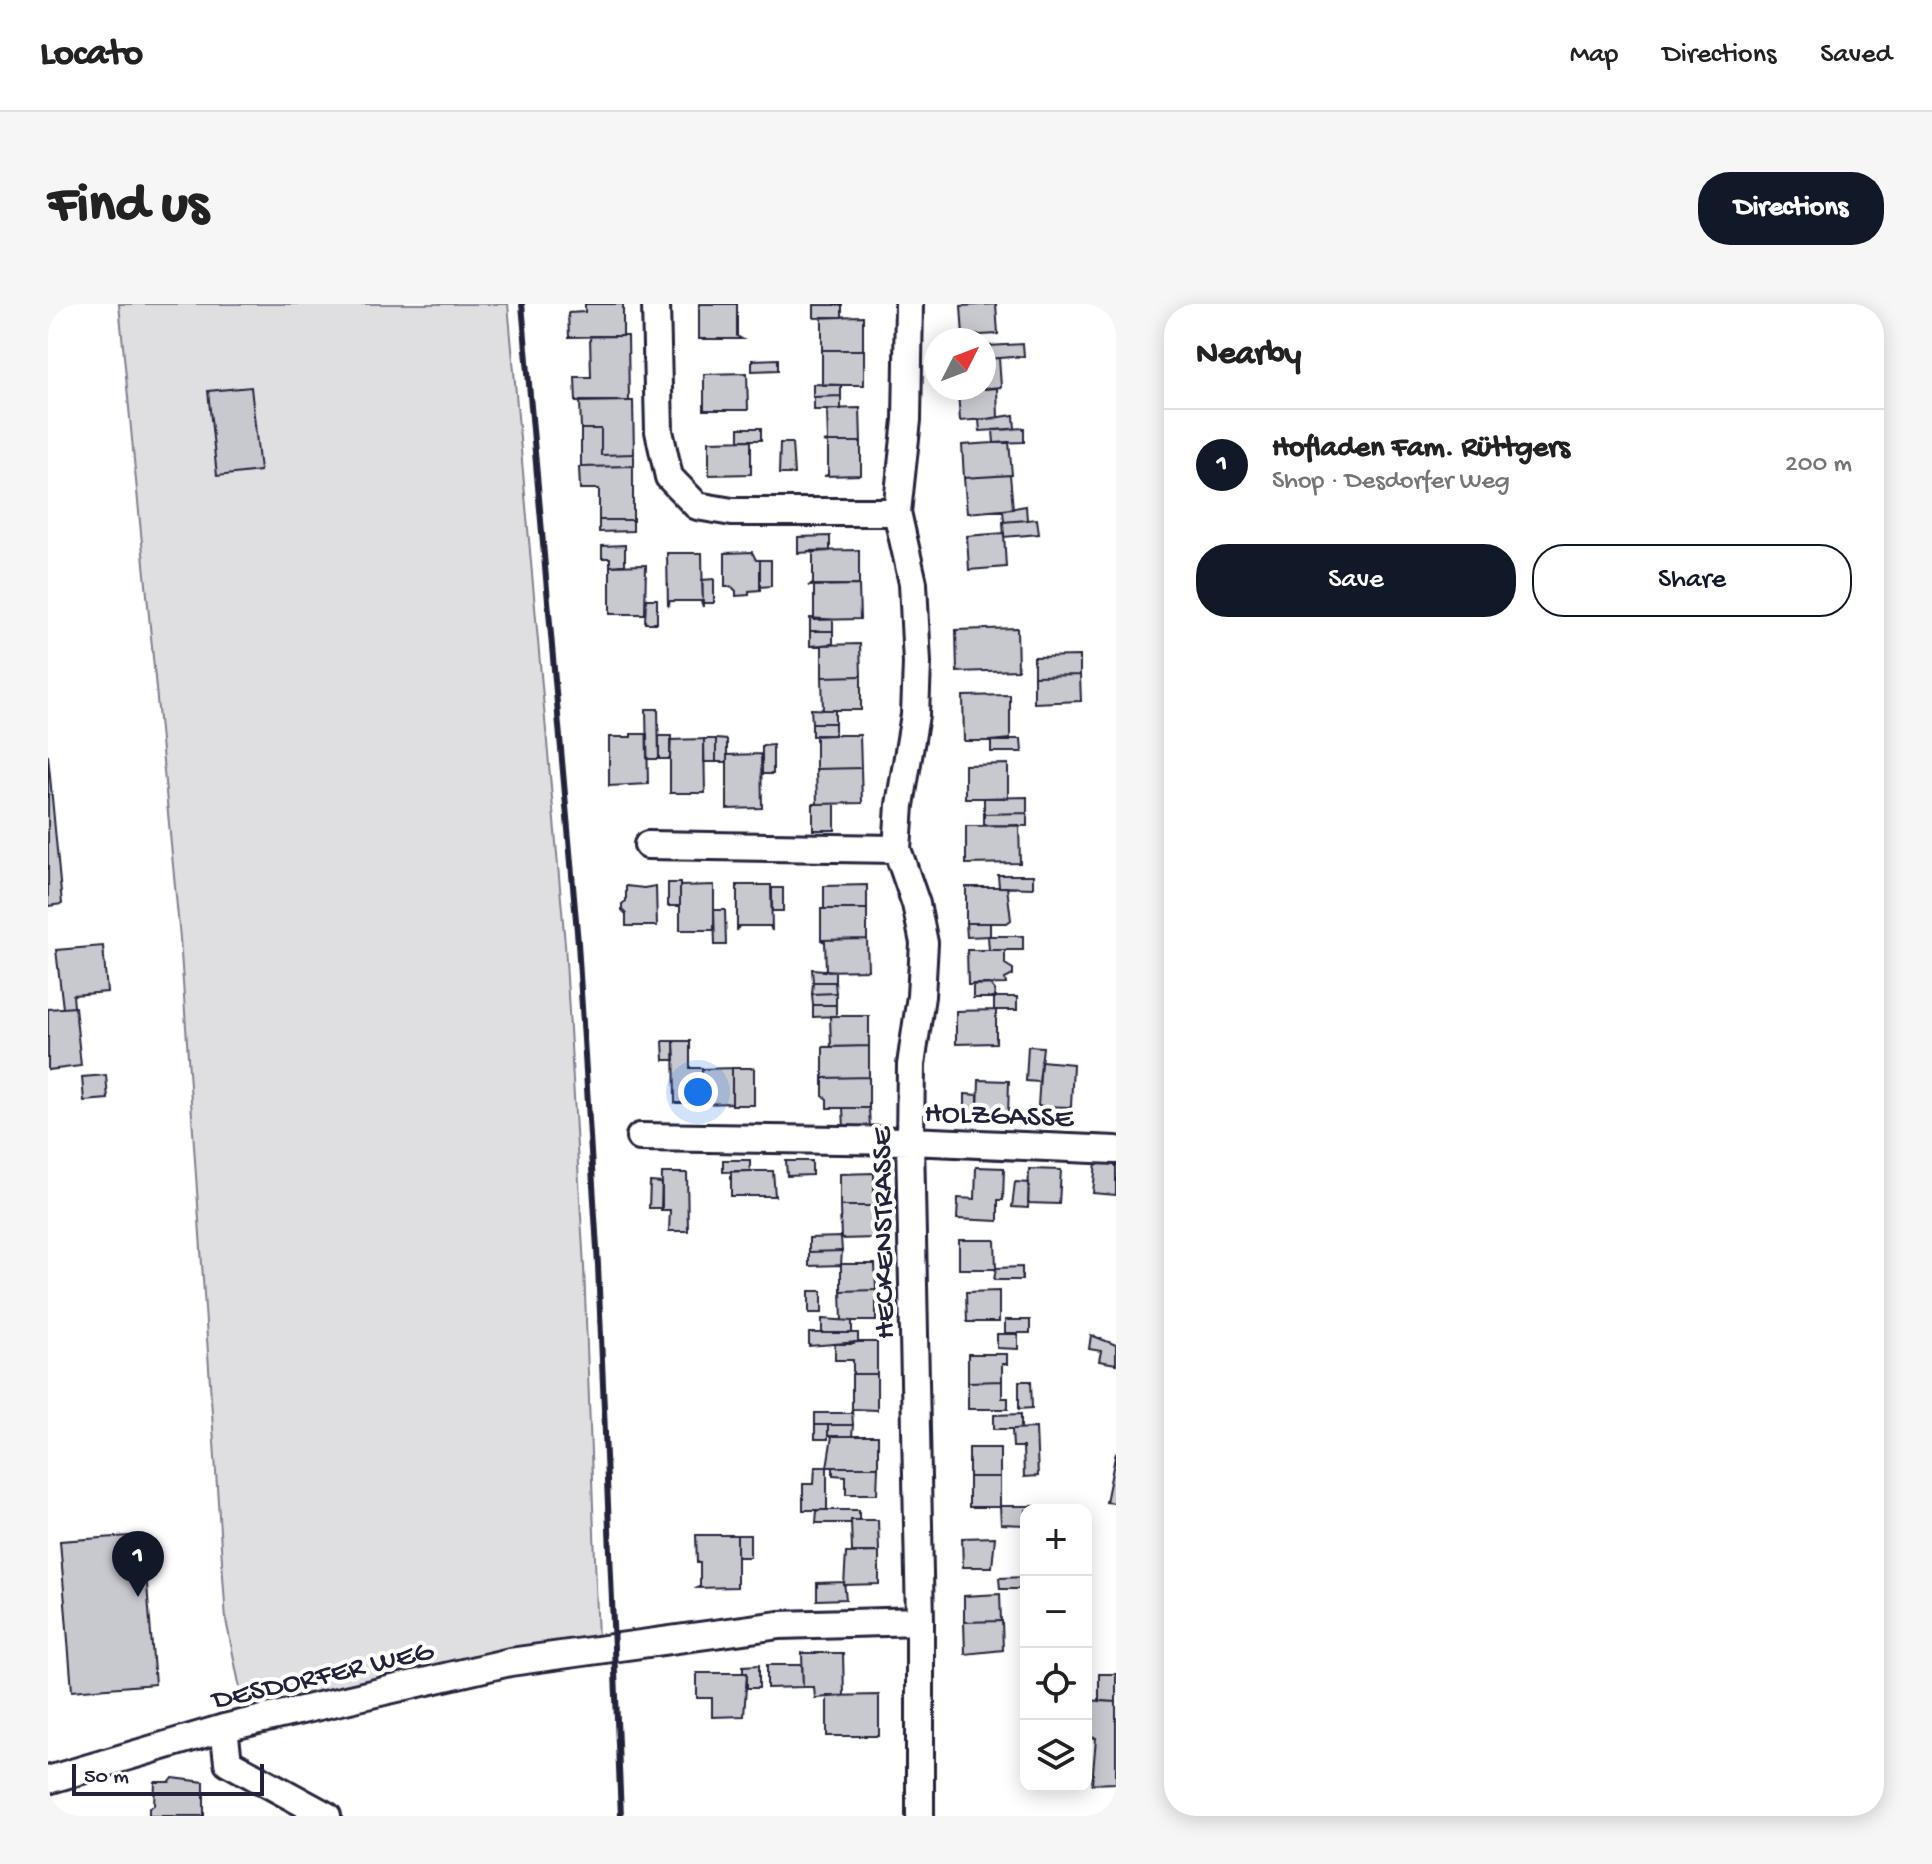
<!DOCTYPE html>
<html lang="en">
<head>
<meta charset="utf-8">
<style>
	body { margin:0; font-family:"Gochi Hand",sans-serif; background:#f6f6f6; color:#222 }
	.controls { position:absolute; right:24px; bottom:24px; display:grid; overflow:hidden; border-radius:16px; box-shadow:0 4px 20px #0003 }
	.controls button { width:72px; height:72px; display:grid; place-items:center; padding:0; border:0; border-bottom:2px solid #e0e0e0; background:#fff; color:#222; font:40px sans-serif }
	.compass { position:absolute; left:876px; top:24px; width:72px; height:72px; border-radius:50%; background:#fff; box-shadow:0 4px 20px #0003; rotate:48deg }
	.scale { position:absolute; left:24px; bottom:20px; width:192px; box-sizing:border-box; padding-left:8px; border:4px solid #22223b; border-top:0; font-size:22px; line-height:28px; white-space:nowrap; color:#22223b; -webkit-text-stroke:6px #fff; paint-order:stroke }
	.you { position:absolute; left:650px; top:788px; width:28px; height:28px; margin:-20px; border:6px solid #fff; border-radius:50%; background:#1a73e8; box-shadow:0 0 0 12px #1a73e833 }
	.badge { display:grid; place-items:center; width:52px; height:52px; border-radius:50%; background:#111827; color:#fff; font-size:26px; font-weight:700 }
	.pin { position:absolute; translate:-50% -66px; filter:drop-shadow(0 2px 4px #0008) }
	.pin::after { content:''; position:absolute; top:42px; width:28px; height:24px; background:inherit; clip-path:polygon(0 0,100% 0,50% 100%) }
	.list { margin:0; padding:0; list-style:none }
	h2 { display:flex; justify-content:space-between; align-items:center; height:104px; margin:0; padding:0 32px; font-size:34px }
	h2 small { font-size:26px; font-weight:400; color:#767676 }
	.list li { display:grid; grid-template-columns:52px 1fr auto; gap:24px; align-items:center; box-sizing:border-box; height:112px; padding:0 32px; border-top:2px solid #e0e0e0 }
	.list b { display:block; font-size:30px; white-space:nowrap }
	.list p { margin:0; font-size:26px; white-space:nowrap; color:#767676 }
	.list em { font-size:26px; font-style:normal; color:#767676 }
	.actions { display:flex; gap:16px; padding:24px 32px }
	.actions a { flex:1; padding:18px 0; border:2px solid #111827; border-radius:32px; text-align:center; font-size:28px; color:#111827 }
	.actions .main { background:#111827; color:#fff }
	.icon { flex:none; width:44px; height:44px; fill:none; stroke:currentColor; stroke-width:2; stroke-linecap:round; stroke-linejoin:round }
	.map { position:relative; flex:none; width:1068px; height:1512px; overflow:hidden; border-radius:32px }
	header { display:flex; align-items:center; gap:48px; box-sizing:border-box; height:112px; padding:0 40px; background:#fff; border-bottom:2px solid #e0e0e0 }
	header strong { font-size:38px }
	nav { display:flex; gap:44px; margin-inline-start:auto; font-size:28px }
	.intro { display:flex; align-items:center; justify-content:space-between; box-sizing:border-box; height:192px; padding:0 48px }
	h1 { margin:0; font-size:56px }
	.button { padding:20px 36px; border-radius:32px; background:#111827; color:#fff; font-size:28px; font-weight:700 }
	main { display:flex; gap:48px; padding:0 48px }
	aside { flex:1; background:#fff; border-radius:32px; box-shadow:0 4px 20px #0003 }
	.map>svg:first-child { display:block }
</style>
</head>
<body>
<header>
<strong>Locato</strong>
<nav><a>Map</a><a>Directions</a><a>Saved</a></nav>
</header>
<div class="intro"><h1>Find us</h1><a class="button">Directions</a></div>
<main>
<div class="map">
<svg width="1068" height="1512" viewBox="0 0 1068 1512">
	<rect width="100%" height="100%" fill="#fff"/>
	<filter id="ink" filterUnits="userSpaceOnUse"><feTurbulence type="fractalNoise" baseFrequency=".0125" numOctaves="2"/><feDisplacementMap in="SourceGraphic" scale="16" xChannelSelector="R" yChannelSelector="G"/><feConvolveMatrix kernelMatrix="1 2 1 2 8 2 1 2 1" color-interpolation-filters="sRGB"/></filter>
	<g filter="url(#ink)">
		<path fill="#dfdfe2" stroke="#80808e" stroke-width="2" d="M71 0H460L517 640 536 963 550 1335 461 1347 196 1404 178 1316 132 634Z"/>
		<path fill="#c8c8cf" stroke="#22223b" stroke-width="2" d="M537 0H575V32L521 33 520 9 537 8Z
			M651 0H689V32L694 35H651Z
			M948 0 950 30 915 32 913 2Z
			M766 1H794V13L766 14Z
			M815 12V46H774V13Z
			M542 32H580L581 97 528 98 527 73H543Z
			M975 40 976 52 941 55 940 42Z
			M774 46H816V81H774Z
			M951 54 953 83 910 87V84H936V55Z
			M730 55V66L704 67V56Z
			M699 69 700 106H656V70Z
			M765 80 793 81V92L765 93Z
			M203 83 212 167 169 172 160 87Z
			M949 84 950 114 912 117 910 87Z
			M793 92V105L766 106V93Z
			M532 97H585L586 150 553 151V125H533Z
			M812 104 813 138H775L780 137 779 106 775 105Z
			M966 111 967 125 932 127 931 116Z
			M691 124H713V136H691Z
			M976 124V138L946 139 945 126Z
			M533 125H553V151L586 150V162L533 163Z
			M703 136V170L661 171V137Z
			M775 138H813V171L776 172 780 171V139Z
			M961 138 964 171 916 174 914 141Z
			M732 139H744L746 170H731Z
			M585 162V216H551V185H532L531 163Z
			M962 171 965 205 919 209 916 174Z
			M978 202 979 216 956 218 955 206Z
			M989 215 991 230 956 233 955 218Z
			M551 216H585V227L551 228Z
			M956 229 958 263 921 266 919 232Z
			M782 232V247L750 249V233Z
			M577 241V261L562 262V254H554V242Z
			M811 246V281L760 282 765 280V249L759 247Z
			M704 248 708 256H712V286L701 287V291L688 292V287L684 283H677V249Z
			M619 249H654L655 303 653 297H622L620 303Z
			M712 256H723V282L712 283Z
			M598 261 597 310H562V262Z
			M666 275V299H655L654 276Z
			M766 281H811L812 315 766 316Z
			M598 295H609V319H597Z
			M762 314 785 316V327H762Z
			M969 324 970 366 909 368 908 326Z
			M762 327H785V340L762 342Z
			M812 340 813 372 774 373V341Z
			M1032 352V371L986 372V353Z
			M1032 371 1033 397 986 399V372Z
			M813 372V406H775L774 373Z
			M962 391V437H916L915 392Z
			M598 405H610L611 455H599Z
			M763 405 787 406V419H764Z
			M764 419H787V431L764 432Z
			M583 430H599L600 480 561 482V433H583Z
			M768 431H812L813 464 768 465Z
			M611 432H623L622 455H611Z
			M656 435H668V458H656Z
			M656 435 657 489H622V436Z
			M668 435 679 436V458H668Z
			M962 435H973L974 448H943V437Z
			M725 441V470H714V442Z
			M713 450 714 504 679 505V451Z
			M0 451 14 600 0 602Z
			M960 460V494H917V461Z
			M813 464 814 499 769 500 768 465Z
			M979 493V509L936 510V494Z
			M765 500H787V526H765Z
			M979 509V522L936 521V510Z
			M971 521 972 559 918 560V522Z
			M950 571H985V584L951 583Z
			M620 579H632V602H620Z
			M666 581V626H632V582Z
			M689 581H723L724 627 722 622H691L689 627Z
			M819 581V605H776V582Z
			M578 582 596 584 608 582 609 622H578V610L574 606V600L578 597Z
			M918 583H959L963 616 959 619H918Z
			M724 584H735V607H724Z
			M773 605H819V635L773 636Z
			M666 606H677L678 641H667Z
			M918 619H942V632L919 633Z
			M940 632H975V646H941Z
			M819 635 820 666 774 667 778 665 777 638 773 636Z
			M55 642 59 688 25 691 26 703 15 704 8 646Z
			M919 646H957V660L965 665V671L957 675 958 680 920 681Z
			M764 665 787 667V678H765Z
			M765 678H787L788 689 764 690Z
			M925 680H942L947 686V694H925Z
			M788 689V701H765L764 690Z
			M946 693H969V706H946Z
			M765 701H788V712L765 713Z
			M27 703 33 762 0 766V705Z
			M948 706V739L908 740V707Z
			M782 712H821V742L783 743Z
			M615 737H626L627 756H616Z
			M626 737H642V764H654V799H627Z
			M821 742V773L775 774V743Z
			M980 742 995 743 991 778 978 777Z
			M993 757 1025 760 1023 803 990 802Z
			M684 764H706V801H684Z
			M684 764V799L654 800V765Z
			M58 771 60 795 36 797 34 773Z
			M821 773V804H779V795L775 792V774Z
			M931 776 961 777 960 813 930 811Z
			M917 790 930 791V810L917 809Z
			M795 804H821L822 824H796Z
			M675 856H702V867L675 868Z
			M738 857H764V871L739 872Z
			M1048 858 1068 860V891L1045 889Z
			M928 863 956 864 955 896H950V917L909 915 910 894 927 895Z
			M981 865 1013 866 1011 900 980 899Z
			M683 867H725L727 892H683Z
			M614 869H639L640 927H621L622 906H613Z
			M826 869V902H792V870Z
			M602 878 614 879V904H601Z
			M967 878 981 879 980 904 964 903Z
			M792 902H826L827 934 793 935Z
			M793 933 794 947 761 948V934Z
			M911 936H947L948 965H911Z
			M794 947 793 961 761 962V948Z
			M793 960H827L828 986 793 987Z
			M974 963V976H946L948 964Z
			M828 986V1017H794L793 987Z
			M761 987H774V1009H761Z
			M951 987V1018H919L918 988Z
			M774 1015 804 1017V1029H774Z
			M957 1016H982V1029H957Z
			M761 1029H810V1038L761 1042Z
			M949 1030H970V1045L949 1044Z
			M1043 1031 1068 1041V1060L1051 1057 1053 1047 1041 1045Z
			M806 1038H829V1070H805V1056H787V1040H806Z
			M920 1050H959V1060H954V1077L920 1078Z
			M804 1070H829V1106L804 1105Z
			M954 1077V1094H960V1105H920V1078Z
			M971 1077H983L984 1104 971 1105Z
			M804 1105 805 1121H767V1109H803Z
			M973 1110V1125H946V1111Z
			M767 1121H780V1135H767Z
			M780 1121H805L804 1132H780Z
			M988 1124 990 1172 976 1173 975 1143H965L964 1125Z
			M784 1132H830V1163H779Z
			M921 1144H952V1173H921Z
			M1068 1148V1199L1058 1198Z
			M767 1163H779V1206H755V1180H766Z
			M785 1163H830L829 1190H798V1172L785 1171Z
			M921 1173H952V1203H921Z
			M952 1202H987V1206H978V1221L953 1220Z
			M769 1206H811V1216H803V1219H768Z
			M803 1216H830L831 1248H804Z
			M95 1231 107 1380 24 1387 12 1237Z
			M648 1231H689V1283L649 1284 652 1282V1259H649Z
			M689 1231H702V1253H689Z
			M947 1233 944 1263H915L914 1234Z
			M831 1248V1280L796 1281 798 1249Z
			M978 1273V1285H952L951 1274Z
			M796 1278 798 1295 769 1296V1279Z
			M952 1290 953 1317 916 1318V1292Z
			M954 1317 955 1346 917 1350 916 1318Z
			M754 1349H795L796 1392 767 1394 766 1383H755Z
			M711 1361V1384H699V1369H695V1362Z
			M719 1361H754L755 1383 719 1384Z
			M649 1369H699L696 1412 664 1413V1394H649Z
			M1051 1370H1068V1398L1051 1397Z
			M831 1391V1432H779V1392Z
			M1038 1396 1068 1398V1479L1044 1480 1048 1434 1038 1433Z
			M125 1474 156 1478V1512H101V1504L106 1501 107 1478H122Z"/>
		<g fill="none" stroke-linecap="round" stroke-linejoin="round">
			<defs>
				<path id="street" d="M608 0 611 127 621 173 649 202 684 208H849
					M861 0 859 116 849 208 865 279 869 359 867 411 852 501 849 545 868 600 876 639 873 692 863 761 862 837 872 1317V1512
					M600 541 849 545
					M592 833 862 837 1068 846
					M176 1424 180 1458 279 1512
					M0 1476 176 1424 462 1358 731 1321 872 1317"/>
			</defs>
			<use href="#street" stroke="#22223b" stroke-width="32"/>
			<use href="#street" stroke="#fff" stroke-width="26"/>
			<path stroke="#22223b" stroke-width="6" d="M474 0 530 639 550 961 573 1512"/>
		</g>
	</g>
	<g text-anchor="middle" stroke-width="8" stroke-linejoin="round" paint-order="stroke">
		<g font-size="30" fill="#22223b" stroke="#fff">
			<text transform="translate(951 809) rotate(2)" y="10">HOLZGASSE</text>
			<text transform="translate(833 929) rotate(-91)" y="10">HECKENSTRASSE</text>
			<text transform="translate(274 1369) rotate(-13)" y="10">DESDORFER WEG</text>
		</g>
	</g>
</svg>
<div class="controls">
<button>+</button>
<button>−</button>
<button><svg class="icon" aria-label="locate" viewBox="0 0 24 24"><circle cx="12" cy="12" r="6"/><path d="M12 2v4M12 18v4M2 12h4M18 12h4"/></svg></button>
<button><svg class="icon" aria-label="layers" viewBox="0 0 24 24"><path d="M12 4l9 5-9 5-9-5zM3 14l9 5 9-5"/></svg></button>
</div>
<svg class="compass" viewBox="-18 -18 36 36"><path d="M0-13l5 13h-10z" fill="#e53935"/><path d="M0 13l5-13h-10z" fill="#767676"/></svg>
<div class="scale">50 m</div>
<div class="you"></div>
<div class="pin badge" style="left:90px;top:1293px">1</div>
</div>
<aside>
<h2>Nearby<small></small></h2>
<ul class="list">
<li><span class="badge">1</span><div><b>Hofladen Fam. Rüttgers</b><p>Shop · Desdorfer Weg</p></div><em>200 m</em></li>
</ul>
<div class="actions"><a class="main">Save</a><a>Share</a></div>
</aside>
</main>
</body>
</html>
